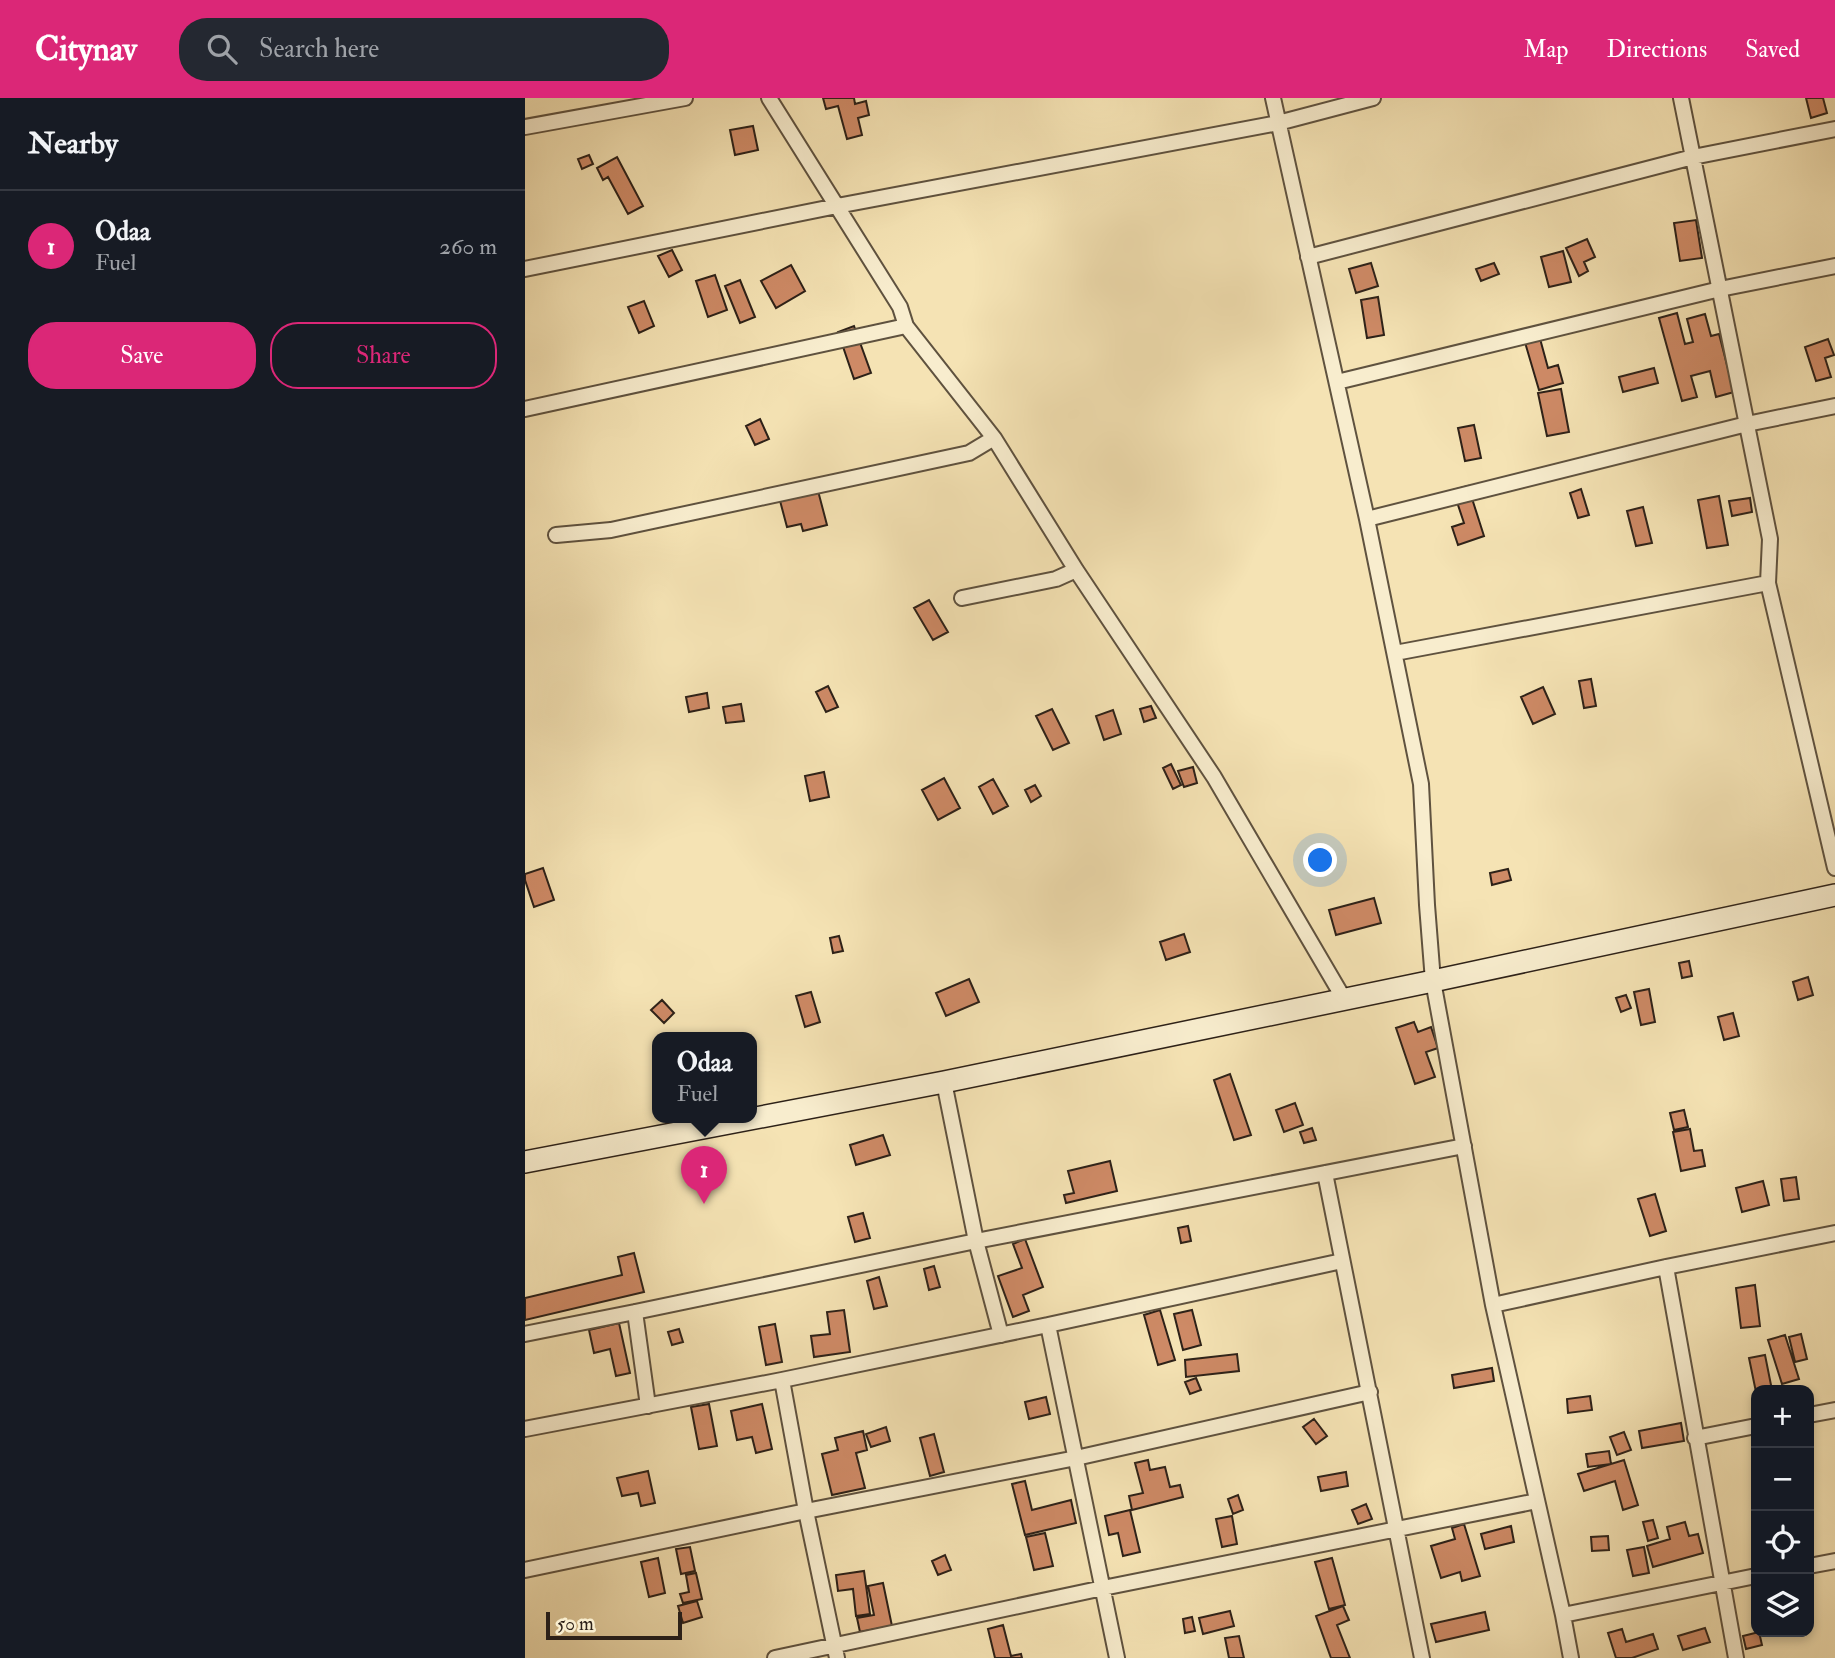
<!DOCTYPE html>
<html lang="en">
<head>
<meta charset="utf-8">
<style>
	body { margin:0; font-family:"IM FELL Double Pica",serif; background:#242831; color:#f1f3f6 }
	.controls { position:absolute; right:21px; bottom:21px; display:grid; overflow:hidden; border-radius:14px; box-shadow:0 4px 10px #0003 }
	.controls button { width:63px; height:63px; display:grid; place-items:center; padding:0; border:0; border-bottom:2px solid #363941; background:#171b24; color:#f1f3f6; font:35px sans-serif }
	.scale { position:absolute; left:21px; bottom:18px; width:136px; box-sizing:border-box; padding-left:7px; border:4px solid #2d2118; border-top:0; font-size:19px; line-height:24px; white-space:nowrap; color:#2d2118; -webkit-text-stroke:5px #f8edce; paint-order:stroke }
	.you { position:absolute; left:796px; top:763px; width:24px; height:24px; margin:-18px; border:5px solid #fff; border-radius:50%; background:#1a73e8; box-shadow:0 0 0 10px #1a73e833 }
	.badge { display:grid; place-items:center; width:46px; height:46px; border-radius:50%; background:#db2777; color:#fff; font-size:23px; font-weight:700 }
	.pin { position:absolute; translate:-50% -58px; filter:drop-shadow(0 2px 4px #0008) }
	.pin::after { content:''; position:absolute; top:37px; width:24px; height:21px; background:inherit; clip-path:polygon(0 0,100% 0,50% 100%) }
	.popup { position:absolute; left:127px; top:934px; width:105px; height:91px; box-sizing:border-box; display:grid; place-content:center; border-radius:14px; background:#171b24; filter:drop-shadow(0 2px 5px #0005); font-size:23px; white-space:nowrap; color:#9ea1a6 }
	.popup b { font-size:26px; color:#f1f3f6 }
	.popup::after { content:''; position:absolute; left:50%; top:100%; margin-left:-14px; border:14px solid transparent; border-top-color:#171b24 }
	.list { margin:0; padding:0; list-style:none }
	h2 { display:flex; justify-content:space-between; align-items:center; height:91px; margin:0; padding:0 28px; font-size:30px }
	h2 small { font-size:23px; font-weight:400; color:#9ea1a6 }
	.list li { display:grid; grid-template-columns:46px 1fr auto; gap:21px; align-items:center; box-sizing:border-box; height:112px; padding:0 28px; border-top:2px solid #363941 }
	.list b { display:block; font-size:26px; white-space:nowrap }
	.list p { margin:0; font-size:23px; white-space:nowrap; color:#9ea1a6 }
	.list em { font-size:23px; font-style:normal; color:#9ea1a6 }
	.actions { display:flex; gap:14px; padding:21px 28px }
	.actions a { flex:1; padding:16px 0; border:2px solid #db2777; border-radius:28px; text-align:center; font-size:24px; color:#db2777 }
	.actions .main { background:#db2777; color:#fff }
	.icon { flex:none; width:38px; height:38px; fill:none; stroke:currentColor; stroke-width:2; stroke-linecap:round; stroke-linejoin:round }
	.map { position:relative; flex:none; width:1310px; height:1560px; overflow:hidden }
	header { display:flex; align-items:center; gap:42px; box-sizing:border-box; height:98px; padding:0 35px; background:#db2777; color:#fff }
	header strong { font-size:33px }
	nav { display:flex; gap:38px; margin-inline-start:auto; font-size:24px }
	.search { width:490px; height:63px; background:#242831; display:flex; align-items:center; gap:18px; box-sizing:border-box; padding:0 24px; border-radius:28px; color:#9ea1a6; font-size:26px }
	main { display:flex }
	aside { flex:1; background:#171b24 }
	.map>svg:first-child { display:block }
</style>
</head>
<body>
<header>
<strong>Citynav</strong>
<div class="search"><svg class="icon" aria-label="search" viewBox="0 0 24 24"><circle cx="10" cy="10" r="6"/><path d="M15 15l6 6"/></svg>Search here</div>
<nav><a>Map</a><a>Directions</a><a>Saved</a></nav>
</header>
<main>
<aside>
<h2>Nearby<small></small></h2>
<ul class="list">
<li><span class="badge">1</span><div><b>Odaa</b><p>Fuel</p></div><em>260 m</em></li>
</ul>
<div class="actions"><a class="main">Save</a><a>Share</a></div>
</aside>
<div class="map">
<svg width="1310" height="1560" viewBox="0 0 1310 1560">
	<rect width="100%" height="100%" fill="#f5e3b4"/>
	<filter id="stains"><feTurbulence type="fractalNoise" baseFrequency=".00286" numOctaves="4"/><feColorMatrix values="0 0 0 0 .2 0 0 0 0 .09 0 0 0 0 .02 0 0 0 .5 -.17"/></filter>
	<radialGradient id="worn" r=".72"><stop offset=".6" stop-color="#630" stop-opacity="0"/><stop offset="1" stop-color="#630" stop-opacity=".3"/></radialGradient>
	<path fill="#ce8a66" stroke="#2d2118" stroke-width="2" d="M298 0H329L330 6 341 3 344 17 333 20 337 37 322 41 313 8 301 11Z
		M1281 0H1298L1302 15 1286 20Z
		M228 28 233 52 210 57 205 32Z
		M64 57 68 66 57 71 53 61Z
		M92 59 118 108 103 116 83 79 78 82 72 70Z
		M1171 122 1177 160 1155 163 1149 125Z
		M1062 141 1070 159 1059 164 1063 173 1054 178 1041 150Z
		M147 152 157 172 144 179 133 158Z
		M1038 153 1046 184 1024 189 1016 159Z
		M846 165 853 188 831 195 824 171Z
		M969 165 974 176 956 183 951 171Z
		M266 167 280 193 251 210 236 183Z
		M190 177 202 212 183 219 171 183Z
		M215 182 230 219 215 225 200 188Z
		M853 199 859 237 842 240 836 202Z
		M119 203 129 228 114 235 103 209Z
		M1152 215 1160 246 1168 244 1162 221 1180 216 1186 238 1194 236 1209 294 1191 299 1185 273 1166 278 1172 299 1157 303 1134 220Z
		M329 228 346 275 329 281 313 234Z
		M1014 237 1023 270 1033 267 1038 285 1014 292 999 241Z
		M1303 241 1309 257 1300 260 1306 279 1291 283 1280 249Z
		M1129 270 1133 285 1098 294 1094 279Z
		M1036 291 1044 334 1022 338 1013 295Z
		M235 321 244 341 230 347 221 328Z
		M949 327 956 360 940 363 933 330Z
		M943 388 959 438 933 447 927 429 939 425 928 392Z
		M292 389 302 427 278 433 276 426 262 429 254 399Z
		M1056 391 1064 417 1053 420 1045 395Z
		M1194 398 1203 447 1182 450 1173 402Z
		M1225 400 1227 414 1207 418 1204 403Z
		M1118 409 1127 445 1111 448 1102 413Z
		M404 502 423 534 408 542 389 510Z
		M1066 581 1071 608 1059 610 1054 583Z
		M303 588 313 609 301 614 291 594Z
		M1018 589 1030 616 1008 626 996 599Z
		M182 595 184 610 164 614 161 599Z
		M216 606 219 623 201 625 198 609Z
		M626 608 631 620 619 624 615 611Z
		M527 611 544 645 528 652 511 618Z
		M588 612 596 636 579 642 571 618Z
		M646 666 656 687 648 691 638 670Z
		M668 669 672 685 659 689 653 673Z
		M299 674 304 699 285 703 280 678Z
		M419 680 435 710 413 722 397 692Z
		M468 681 483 708 468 716 454 689Z
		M510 687 516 698 506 704 500 692Z
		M18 770 29 802 9 809 0 782V776Z
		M983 771 986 782 967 787 965 775Z
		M849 800 856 825 811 837 804 812Z
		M659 836 665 854 641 862 635 844Z
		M314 838 318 853 308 855 305 840Z
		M1164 863 1167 878 1157 880 1154 865Z
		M1283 879 1288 897 1273 902 1268 884Z
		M444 881 454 904 421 918 411 895Z
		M1124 891 1130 924 1116 927 1109 894Z
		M286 894 295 924 280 929 271 898Z
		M1101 897 1106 910 1096 914 1091 900Z
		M137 902 149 915 139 925 126 912Z
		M1208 915 1214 938 1199 942 1193 919Z
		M889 924 893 934 906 929 913 950 901 954 910 979 890 986 871 930Z
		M705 976 726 1037 709 1042 689 982Z
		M770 1005 778 1027 759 1034 751 1012Z
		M1159 1012 1163 1029 1149 1032 1145 1015Z
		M787 1030 791 1042 779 1045 775 1034Z
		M1165 1031 1169 1053 1177 1052 1180 1068 1156 1073 1148 1034Z
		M358 1037 365 1057 331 1067 325 1047Z
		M585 1063 592 1093 541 1105 539 1097 549 1095 543 1073Z
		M1271 1079 1274 1101 1259 1103 1256 1081Z
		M1238 1083 1244 1107 1217 1114 1211 1090Z
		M1130 1096 1141 1133 1125 1138 1113 1101Z
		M338 1115 345 1140 330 1144 323 1119Z
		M663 1128 666 1143 656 1145 653 1130Z
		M500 1141 518 1189 498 1197 504 1213 488 1219 473 1178 497 1170 488 1146Z
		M109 1155 119 1194 0 1222V1200L97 1177 93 1159Z
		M409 1168 415 1189 404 1192 399 1171Z
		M354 1179 362 1208 349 1211 342 1183Z
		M1230 1187 1235 1228 1216 1230 1211 1190Z
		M319 1212 325 1254 289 1259 286 1238 305 1236 302 1214Z
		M635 1212 650 1262 633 1267 619 1217Z
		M667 1212 676 1247 658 1252 649 1216Z
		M94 1225 105 1275 91 1278 85 1251 69 1255 64 1232Z
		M250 1226 257 1264 241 1267 234 1229Z
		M154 1231 158 1244 147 1247 143 1234Z
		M1276 1236 1282 1261 1270 1264 1264 1239Z
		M1260 1237 1274 1281 1257 1286 1243 1242Z
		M712 1256 714 1273 661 1279 660 1262Z
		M1240 1257 1247 1292H1231V1294L1224 1260Z
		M967 1270 969 1283 929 1290 927 1277Z
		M671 1280 676 1292 665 1296 660 1284Z
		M1065 1298 1067 1312 1043 1315 1042 1301Z
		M521 1299 525 1316 504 1321 500 1304Z
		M184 1306 192 1348 174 1351 166 1309Z
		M237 1306 247 1351 231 1355 227 1339 212 1342 206 1313Z
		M789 1321 802 1338 791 1346 778 1329Z
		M1156 1325 1159 1343 1117 1350 1114 1333Z
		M361 1329 365 1343 346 1349 341 1336Z
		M338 1333 342 1352 331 1355 340 1390 307 1397 297 1356 313 1352 310 1340Z
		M1099 1334 1106 1352 1092 1357 1085 1339Z
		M409 1336 419 1374 405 1378 395 1340Z
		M1084 1353 1086 1366 1063 1369 1061 1356Z
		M623 1362 625 1372 640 1369 645 1389 655 1387 658 1399 607 1412 604 1398 618 1395 610 1365Z
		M1099 1362 1113 1407 1098 1412 1090 1383 1059 1393 1053 1376Z
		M123 1373 130 1405 116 1408 113 1395 97 1398 92 1380Z
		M821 1374 823 1388 796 1393 793 1379Z
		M500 1383 507 1412 546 1402 551 1425 500 1437 487 1386Z
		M713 1397 718 1412 708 1416 703 1401Z
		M841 1406 847 1421 833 1426 827 1412Z
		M605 1412 615 1454 598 1458 593 1435 584 1437 580 1418Z
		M707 1418 712 1446 697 1449 691 1421Z
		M1128 1422 1133 1440 1123 1443 1118 1424Z
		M1160 1424 1164 1438 1173 1436 1178 1455 1128 1469 1122 1448 1145 1441 1142 1429Z
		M939 1426 955 1478 937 1483 935 1474 916 1480 906 1448 930 1441 927 1430Z
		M986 1428 989 1444 960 1451 956 1436Z
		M520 1435 528 1468 509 1472 501 1439Z
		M1083 1438 1084 1452 1067 1453 1066 1439Z
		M165 1449 170 1473 156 1476 151 1451Z
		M1119 1449 1124 1475 1108 1478 1102 1452Z
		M420 1457 426 1472 413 1477 407 1463Z
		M133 1460 140 1495 124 1499 116 1464Z
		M807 1460 820 1507 804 1511 790 1464Z
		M339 1473 345 1516 331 1518 328 1491 313 1493 311 1477Z
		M171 1475 177 1501 158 1505 155 1496 164 1494 161 1477Z
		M358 1485 367 1528 335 1534 332 1520 349 1517 343 1488Z
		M172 1503 177 1519 158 1525 153 1508Z
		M818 1508 824 1522 812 1527 825 1560H806L791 1518Z
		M705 1513 709 1528 678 1536 674 1520Z
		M960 1514 964 1532 911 1544 906 1526Z
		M667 1519 670 1533 660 1535 658 1521Z
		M478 1527 486 1558 496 1556 497 1560H470L463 1531Z
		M1180 1530 1185 1544 1158 1552 1153 1538Z
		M1097 1531 1101 1544 1128 1536 1133 1551 1107 1560H1091L1083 1535Z
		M1234 1534 1237 1547 1221 1551 1218 1538Z
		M714 1538 719 1560H704L700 1540Z"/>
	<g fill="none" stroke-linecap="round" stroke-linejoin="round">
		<defs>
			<path id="minor" d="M244 0 375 209 381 228 469 340 551 472 689 679 819 901
				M748 0 842 421 896 686 902 807 908 883 968 1207 1038 1517 1046 1560
				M1156 0 1245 441 1243 485 1310 770
				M0 29 160 0
				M783 159 1168 59 1310 31
				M0 171 312 108 753 25 848 0
				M812 284 1195 191 1310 168
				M0 311 381 228
				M842 421 1222 326 1310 308
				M31 437 86 432 444 355 469 340
				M437 500 531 481 551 472
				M870 555 1243 485
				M419 984 451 1143 476 1237
				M800 1075 897 1560
				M1141 1169 1211 1560
				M968 1207 1141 1169 1310 1135
				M110 1214 123 1308
				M523 1227 592 1560
				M0 1236 110 1214 451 1143 939 1048
				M257 1282 281 1413 312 1560
				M1284 1317 1310 1312
				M0 1331 257 1282 523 1227 817 1163
				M1170 1340 1231 1328
				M1284 1468 1310 1463
				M0 1472 281 1413 551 1360 845 1294
				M1038 1517 1231 1478
				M250 1560 578 1490 1012 1403"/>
			<path id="secondary" d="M0 1064 419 984 908 883 1310 797"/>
		</defs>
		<use href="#minor" stroke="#5f523f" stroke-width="18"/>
		<use href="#secondary" stroke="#2d2118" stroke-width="24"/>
		<use href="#minor" stroke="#f8edce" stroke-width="14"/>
		<use href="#secondary" stroke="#f8edce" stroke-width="21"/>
	</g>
	<rect width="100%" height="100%" filter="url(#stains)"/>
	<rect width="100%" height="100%" fill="url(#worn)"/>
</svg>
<div class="controls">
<button>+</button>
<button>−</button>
<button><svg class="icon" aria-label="locate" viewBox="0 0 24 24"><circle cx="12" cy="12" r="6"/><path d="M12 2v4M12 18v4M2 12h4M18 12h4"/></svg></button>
<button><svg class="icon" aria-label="layers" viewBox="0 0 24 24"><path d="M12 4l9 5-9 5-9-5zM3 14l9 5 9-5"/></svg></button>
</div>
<div class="scale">50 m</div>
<div class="you"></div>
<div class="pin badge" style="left:179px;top:1106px">1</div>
<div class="popup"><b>Odaa</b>Fuel</div>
</div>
</main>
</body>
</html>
